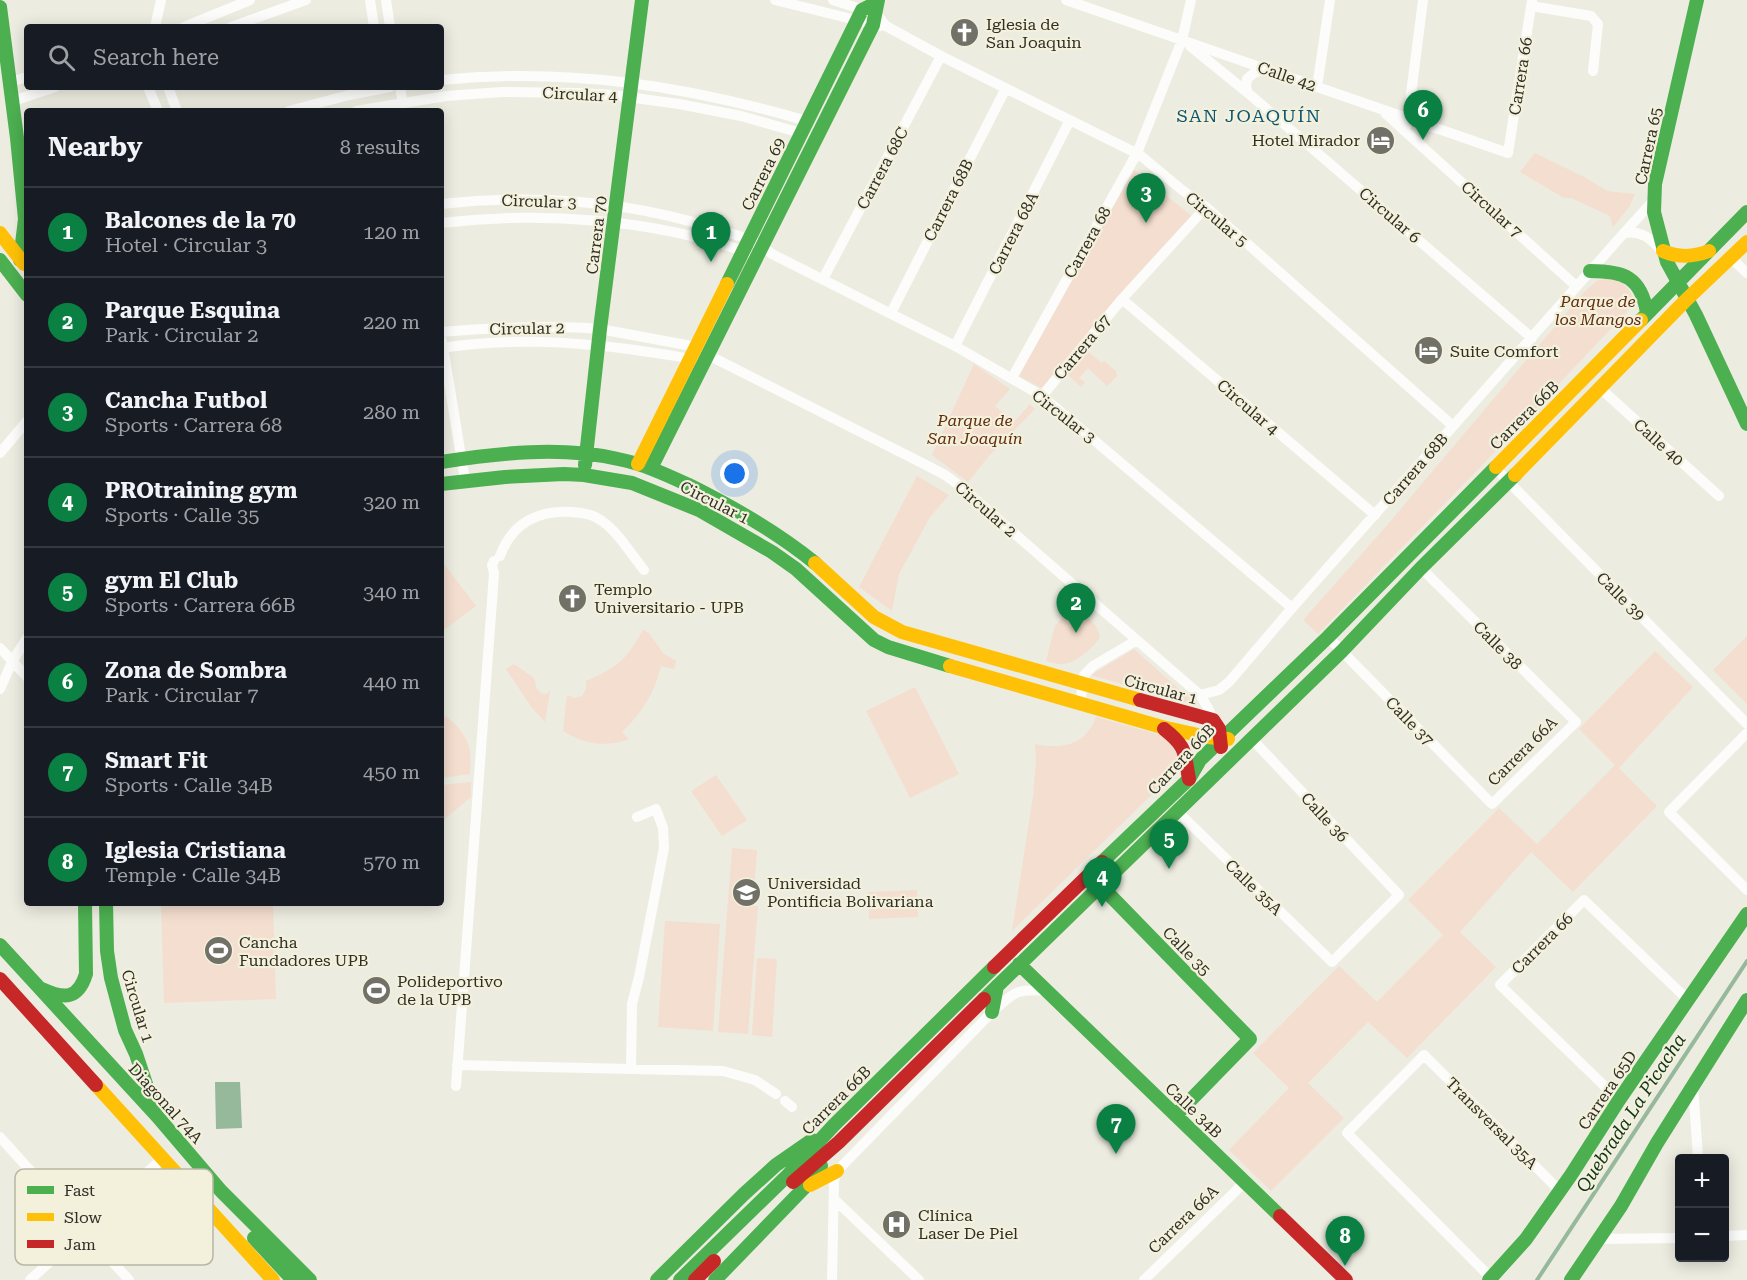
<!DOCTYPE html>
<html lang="en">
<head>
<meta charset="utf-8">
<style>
	body { margin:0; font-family:"Roboto Serif",serif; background:#242831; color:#f1f3f6 }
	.controls { position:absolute; right:18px; bottom:18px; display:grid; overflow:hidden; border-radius:6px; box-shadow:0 3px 15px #0003 }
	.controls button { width:54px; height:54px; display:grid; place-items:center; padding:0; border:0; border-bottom:2px solid #363941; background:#171b24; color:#f1f3f6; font:30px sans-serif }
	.you { position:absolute; left:735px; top:474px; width:21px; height:21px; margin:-15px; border:4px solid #fff; border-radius:50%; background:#1a73e8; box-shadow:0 0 0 9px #1a73e833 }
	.badge { display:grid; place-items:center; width:39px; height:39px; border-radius:50%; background:#0b8043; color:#fff; font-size:20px; font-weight:700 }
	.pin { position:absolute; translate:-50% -50px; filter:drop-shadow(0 2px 3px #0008) }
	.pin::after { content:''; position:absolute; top:32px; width:21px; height:18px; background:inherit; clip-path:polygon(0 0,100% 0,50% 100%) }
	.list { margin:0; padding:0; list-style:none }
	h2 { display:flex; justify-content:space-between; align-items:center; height:78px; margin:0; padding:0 24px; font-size:26px }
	h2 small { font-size:20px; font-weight:400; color:#9ea1a6 }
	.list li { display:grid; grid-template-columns:39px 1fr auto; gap:18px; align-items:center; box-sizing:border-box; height:90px; padding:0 24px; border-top:2px solid #363941 }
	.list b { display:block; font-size:22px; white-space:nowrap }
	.list p { margin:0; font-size:20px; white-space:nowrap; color:#9ea1a6 }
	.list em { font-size:20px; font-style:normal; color:#9ea1a6 }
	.icon { flex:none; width:33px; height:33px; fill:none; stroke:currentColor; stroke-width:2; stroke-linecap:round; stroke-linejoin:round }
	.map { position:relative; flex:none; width:1747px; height:1280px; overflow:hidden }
	.search { position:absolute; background:#171b24; box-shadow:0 3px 15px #0003; left:24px; top:24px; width:420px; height:66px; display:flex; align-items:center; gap:15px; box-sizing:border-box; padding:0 21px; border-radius:6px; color:#9ea1a6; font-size:22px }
	.panel { position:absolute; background:#171b24; box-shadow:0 3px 15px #0003; left:24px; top:108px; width:420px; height:798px; border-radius:6px }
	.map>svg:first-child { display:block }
</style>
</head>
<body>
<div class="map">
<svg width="1747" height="1280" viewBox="0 0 1747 1280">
	<rect width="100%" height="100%" fill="#edece1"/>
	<path fill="#f4decf" d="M1535 153 1586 178 1607 191 1635 194 1629 207 1613 227 1610 216 1571 198H1564L1520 172Z
		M1134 170 1193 217 1042 388 1017 375Z
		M1605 278C1622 280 1630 287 1635 303L1490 457 1318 634 1303 620 1382 531 1584 292 1597 281Z
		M1088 352 1102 363 1104 361 1116 371 1117 376 1107 386 1088 368 1079 378 1085 382 1081 387 1067 374Z
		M974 364 1010 389 995 406 1014 422 1030 404 1035 409 989 456 968 482 932 455Z
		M917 476 949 495 930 517 899 574 892 611 859 587Z
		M441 560 476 606 441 632Z
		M1073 606C1085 615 1097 622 1100 637 1093 648 1074 665 1061 664 1056 664 1051 662 1046 661L1055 626Z
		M643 630 649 633 663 653 676 661 674 669 661 666C655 692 642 713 622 732L629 739C605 748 584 744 563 731L567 695 574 698 582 696 586 689V681C618 667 626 660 643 630Z
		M1747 636V704L1713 670Z
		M1134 649 1198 706 1091 675Z
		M1655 651 1693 687 1619 768 1657 806 1573 892 1531 852 1460 932 1496 967 1407 1058 1368 1022 1308 1083 1344 1118 1271 1191 1229 1150 1289 1088 1253 1053 1339 966 1377 1002 1443 935 1408 900 1499 808 1537 844 1615 765 1579 729Z
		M514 664 534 678 537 689 541 693 546 694 550 691 545 722 532 708 506 669Z
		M915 687 959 774 910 798 866 711Z
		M441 714C455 721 469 737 470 753 471 760 470 767 470 774L441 778Z
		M1096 717 1161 735 1178 751 1181 763 1178 769 1012 931 1033 796 1036 760 1035 744C1062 750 1086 745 1096 717Z
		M716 775 747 820 722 836 691 791Z
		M471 782V797L441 822V785Z
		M732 848 757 850 753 906H758L748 1034 718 1032Z
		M917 890 918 917 869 919 868 892Z
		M161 903H273L276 999 164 1003Z
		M665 921 720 924 713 1031 658 1027Z
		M757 958 777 959 772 1037 752 1035Z"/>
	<path fill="#96b89b" d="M215 1082H240L242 1128 216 1129Z"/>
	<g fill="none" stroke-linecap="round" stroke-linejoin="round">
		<path stroke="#96b89b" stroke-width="4" d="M1537 1280 1747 961"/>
		<path stroke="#fcfcfa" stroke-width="10" d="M370 0 374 27
			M386 0 390 27
			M775 0 880 26
			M833 0 876 14 886 26 941 56 1140 155 1182 190 1206 207 1453 426
			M1066 0 1508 153 1532 0
			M1531 6 1591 16 1598 24 1593 71
			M155 27 161 0
			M184 27 250 0
			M231 27 306 0
			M1190 46 1248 93 1532 338
			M441 80C567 67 687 86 807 121
			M10 82 27 77
			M148 87 158 111
			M168 87 177 111
			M400 87 404 111
			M1317 87 1330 0
			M1248 93 1246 87 1247 79 1254 73 1265 69
			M13 101 55 87
			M289 111 349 95 390 87
			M356 111 446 96 502 92 579 93 613 95 679 104 741 116 801 133
			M1385 113 1576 286
			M1407 125 1423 0
			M441 204C532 194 626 201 714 228 734 235 756 239 772 254L955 346 1042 396 1292 608
			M441 223C542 211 653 219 749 253
			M1624 233C1641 230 1650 238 1661 250
			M1731 258 1747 273
			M823 279 941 56
			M1122 299 1375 515
			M891 313 1006 88
			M441 332C494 328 547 325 600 329L697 347 710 351 714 358 926 465 945 475 960 486 1200 695 1208 708 1213 720
			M442 341 465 480
			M955 346 1070 120
			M441 348C507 338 569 341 635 350 654 353 675 355 694 360
			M1012 378 1137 153 1182 40 1191 0
			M1600 388 1719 496
			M1042 396 1122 299 1206 207
			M0 453 27 421
			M1495 468 1747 724
			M500 556C512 523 538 510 572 512 583 513 593 514 602 521 619 533 631 554 644 570
			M1328 637 1492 804 1576 722 1421 568
			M0 648 27 677
			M0 689 12 662 27 638
			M1200 695 1219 690 1229 682 1292 608 1624 233 1653 201
			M1080 704 1084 675 1093 666 1137 640
			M1747 733 1669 812 1747 890
			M1177 811 1332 962 1399 895 1251 738
			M457 1065 723 1071 755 1080 776 1094
			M631 1069 632 1004 639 977 664 848 663 828 656 809 637 817
			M1693 1084 1698 1158
			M456 1086 492 601 494 573 492 565 494 561
			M1619 1100 1500 985 1584 900 1688 1000
			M785 1101 792 1107
			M0 1137 129 1280
			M835 1200 919 1280
			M1724 1236 1747 1235
			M1599 1239 1680 1238
			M1491 1278 1347 1133 1424 1055 1560 1191
			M30 1280 163 1158
			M832 1280 834 1181 837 1171 992 1012C1015 992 1016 988 1048 991
			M1144 1280 1245 1182"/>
		<path stroke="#4caf50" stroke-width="14" d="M1697 0 1655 184 1654 212 1667 262 1696 315 1747 424
			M0 7 17 138 25 219 20 260
			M0 260 27 295
			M1590 271C1624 271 1641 277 1647 313
			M727 284 862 10 876 3
			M1641 320 1747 212
			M441 462C499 453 560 446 618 459 644 464 667 475 691 486 735 508 777 532 815 563
			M585 465 600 329 642 0
			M651 468 873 25 878 0
			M441 484 505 477 564 474 584 475 632 483 699 510 772 552 796 569 874 640 888 647 950 666
			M1102 862 1189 779 1200 760 1328 637 1496 467
			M1100 885 1250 1039 1176 1115
			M106 903 107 951 111 978 125 1030 136 1054 155 1111
			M0 945 157 1116 221 1191 310 1280
			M1019 964 1280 1216
			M42 989C64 999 78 1000 86 974L85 903
			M984 999 1342 651 1421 568 1515 475
			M992 1012 997 986
			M254 1238 293 1280
			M657 1280 744 1194 776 1165 812 1140
			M680 1280 788 1175 834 1125 994 967
			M715 1280 804 1188 821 1166
			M1489 1280 1526 1239 1571 1175 1619 1100 1747 914
			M1571 1280 1621 1206 1657 1143 1747 1000"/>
		<path stroke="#ffc107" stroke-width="14" d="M0 233 24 264
			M1663 251C1679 258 1693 257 1709 251
			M638 464 727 284
			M1496 467 1641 320
			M1515 475 1684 302 1747 242
			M815 563 874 617 902 632 1140 700
			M950 666 1162 727 1207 737 1228 739
			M96 1085 273 1280
			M810 1185 837 1171"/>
		<path stroke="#c62828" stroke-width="14" d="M1140 700 1213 720 1219 729 1221 747
			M1164 729C1187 747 1184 752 1189 779
			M994 967 1102 862
			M0 979 96 1085
			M793 1182 839 1142 984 999
			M1280 1216 1346 1280
			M695 1280 714 1261"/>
	</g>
	<defs>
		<symbol id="church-disc" viewBox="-11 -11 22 22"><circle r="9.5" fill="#727168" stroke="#f3f0db"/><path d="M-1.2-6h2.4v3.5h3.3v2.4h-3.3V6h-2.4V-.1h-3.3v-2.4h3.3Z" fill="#fff"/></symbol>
		<symbol id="hotel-disc" viewBox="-11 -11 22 22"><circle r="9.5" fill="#727168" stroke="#f3f0db"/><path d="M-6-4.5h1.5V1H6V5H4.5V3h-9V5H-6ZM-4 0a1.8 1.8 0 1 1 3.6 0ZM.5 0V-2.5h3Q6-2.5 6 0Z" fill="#fff"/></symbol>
		<symbol id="university-disc" viewBox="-11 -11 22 22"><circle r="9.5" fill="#727168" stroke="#f3f0db"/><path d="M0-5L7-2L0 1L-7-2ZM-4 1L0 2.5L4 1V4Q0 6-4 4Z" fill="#fff"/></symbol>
		<symbol id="stadium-disc" viewBox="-11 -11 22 22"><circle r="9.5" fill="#727168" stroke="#f3f0db"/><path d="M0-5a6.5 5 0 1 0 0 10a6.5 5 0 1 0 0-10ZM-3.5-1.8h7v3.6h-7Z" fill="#fff"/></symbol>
		<symbol id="hospital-disc" viewBox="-11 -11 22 22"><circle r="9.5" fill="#727168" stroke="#f3f0db"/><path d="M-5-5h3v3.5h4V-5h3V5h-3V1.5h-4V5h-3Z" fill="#fff"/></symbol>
	</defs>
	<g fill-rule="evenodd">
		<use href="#church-disc" x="948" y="16" width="33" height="33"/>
		<use href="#hotel-disc" x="1364" y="124" width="33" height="33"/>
		<use href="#hotel-disc" x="1412" y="334" width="33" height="33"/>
		<use href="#church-disc" x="556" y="582" width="33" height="33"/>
		<use href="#university-disc" x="730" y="876" width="33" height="33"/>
		<use href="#stadium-disc" x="202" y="934" width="33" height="33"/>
		<use href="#stadium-disc" x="360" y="974" width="33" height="33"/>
		<use href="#hospital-disc" x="880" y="1208" width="33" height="33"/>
	</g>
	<g text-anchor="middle" stroke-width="4.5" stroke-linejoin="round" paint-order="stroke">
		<g font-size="16" fill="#302f27" stroke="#f3f0db" text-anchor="start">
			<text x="986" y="30">Iglesia de<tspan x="986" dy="18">San Joaquin</tspan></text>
			<text x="1360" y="146" text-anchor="end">Hotel Mirador</text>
			<text x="1450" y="357">Suite Comfort</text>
			<text x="594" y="595">Templo<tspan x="594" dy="18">Universitario - UPB</tspan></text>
			<text x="767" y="889">Universidad<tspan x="767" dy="18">Pontificia Bolivariana</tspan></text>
			<text x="239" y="948">Cancha<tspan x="239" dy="18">Fundadores UPB</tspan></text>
			<text x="397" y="987">Polideportivo<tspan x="397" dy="18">de la UPB</tspan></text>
			<text x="918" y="1221">Clínica<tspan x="918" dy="18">Laser De Piel</tspan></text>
		</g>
		<g font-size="16" fill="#302f27" stroke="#f3f0db">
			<text transform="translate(1287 76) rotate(19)" y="6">Calle 42</text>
			<text transform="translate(1520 76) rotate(-81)" y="6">Carrera 66</text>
			<text transform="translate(580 94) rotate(3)" y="6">Circular 4</text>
			<text transform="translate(1648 146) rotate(-78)" y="6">Carrera 65</text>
			<text transform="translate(882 168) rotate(-62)" y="6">Carrera 68C</text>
			<text transform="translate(763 174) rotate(-64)" y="6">Carrera 69</text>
			<text transform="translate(948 200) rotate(-63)" y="6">Carrera 68B</text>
			<text transform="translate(539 201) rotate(2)" y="6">Circular 3</text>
			<text transform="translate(1492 209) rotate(42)" y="6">Circular 7</text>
			<text transform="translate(1390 215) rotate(41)" y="6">Circular 6</text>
			<text transform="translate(1217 219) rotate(40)" y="6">Circular 5</text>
			<text transform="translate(1013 233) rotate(-63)" y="6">Carrera 68A</text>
			<text transform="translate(596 235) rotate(-83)" y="6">Carrera 70</text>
			<text transform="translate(1087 242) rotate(-61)" y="6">Carrera 68</text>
			<text transform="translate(527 328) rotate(-1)" y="6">Circular 2</text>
			<text transform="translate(1082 347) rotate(-50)" y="6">Carrera 67</text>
			<text transform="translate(1248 407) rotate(41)" y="6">Circular 4</text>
			<text transform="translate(1524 415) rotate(-45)" y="6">Carrera 66B</text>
			<text transform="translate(1064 416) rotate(38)" y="6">Circular 3</text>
			<text transform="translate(1659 442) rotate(42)" y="6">Calle 40</text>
			<text transform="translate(1415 469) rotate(-49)" y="6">Carrera 68B</text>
			<text transform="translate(715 502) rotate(27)" y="6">Circular 1</text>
			<text transform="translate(986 509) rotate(41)" y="6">Circular 2</text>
			<text transform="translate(1621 596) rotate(45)" y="6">Calle 39</text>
			<text transform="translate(1498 645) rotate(45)" y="6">Calle 38</text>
			<text transform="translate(1161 689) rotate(15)" y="6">Circular 1</text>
			<text transform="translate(1410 721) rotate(46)" y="6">Calle 37</text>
			<text transform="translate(1522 751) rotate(-45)" y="6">Carrera 66A</text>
			<text transform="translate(1181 759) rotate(-47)" y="6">Carrera 66B</text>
			<text transform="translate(1325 817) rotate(47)" y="6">Calle 36</text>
			<text transform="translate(1254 887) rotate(44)" y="6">Calle 35A</text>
			<text transform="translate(1542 943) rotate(-45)" y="6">Carrera 66</text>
			<text transform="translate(1187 951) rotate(46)" y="6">Calle 35</text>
			<text transform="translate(138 1006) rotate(73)" y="6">Circular 1</text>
			<text transform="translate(1607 1090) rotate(-56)" y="6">Carrera 65D</text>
			<text transform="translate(836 1100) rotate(-45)" y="6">Carrera 66B</text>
			<text transform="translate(166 1103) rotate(48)" y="6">Diagonal 74A</text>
			<text transform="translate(1194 1110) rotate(44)" y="6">Calle 34B</text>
			<text transform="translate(1492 1123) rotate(45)" y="6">Transversal 35A</text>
			<text transform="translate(1183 1219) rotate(-44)" y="6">Carrera 66A</text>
		</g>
		<g font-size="16" font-style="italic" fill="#602d10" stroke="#f3f0db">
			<text x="1598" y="307">Parque de<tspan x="1598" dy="18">los Mangos</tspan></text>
			<text x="975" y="426">Parque de<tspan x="975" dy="18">San Joaquín</tspan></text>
		</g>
		<g font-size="18" letter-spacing="1.5" fill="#0d5672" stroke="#f3f0db">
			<text x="1249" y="122">SAN JOAQUÍN</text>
		</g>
		<g font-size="18" font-style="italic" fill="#0e341b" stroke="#f3f0db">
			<text transform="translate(1631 1113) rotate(-57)" y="6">Quebrada La Picacha</text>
		</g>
	</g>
	<rect x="15" y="1169" width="198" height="96" rx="9" fill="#f3f0db" stroke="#b8b6a5" stroke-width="1.5"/>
	<rect x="27" y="1186" width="27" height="8" fill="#4caf50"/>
	<rect x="27" y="1213" width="27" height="8" fill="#ffc107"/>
	<rect x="27" y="1240" width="27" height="8" fill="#c62828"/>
	<g font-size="16" fill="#302f27">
		<text x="64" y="1196">Fast</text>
		<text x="64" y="1223">Slow</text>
		<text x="64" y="1250">Jam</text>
	</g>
</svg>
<div class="controls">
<button>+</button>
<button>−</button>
</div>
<div class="you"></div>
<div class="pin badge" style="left:711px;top:262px">1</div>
<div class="pin badge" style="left:1076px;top:633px">2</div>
<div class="pin badge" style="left:1146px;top:223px">3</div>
<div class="pin badge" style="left:1102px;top:907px">4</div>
<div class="pin badge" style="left:1169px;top:869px">5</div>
<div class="pin badge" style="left:1423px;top:140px">6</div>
<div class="pin badge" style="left:1116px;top:1154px">7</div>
<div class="pin badge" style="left:1345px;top:1266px">8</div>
<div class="search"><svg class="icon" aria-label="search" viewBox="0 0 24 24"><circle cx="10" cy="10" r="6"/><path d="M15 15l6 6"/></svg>Search here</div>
<section class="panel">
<h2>Nearby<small>8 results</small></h2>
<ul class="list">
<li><span class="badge">1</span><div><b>Balcones de la 70</b><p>Hotel · Circular 3</p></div><em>120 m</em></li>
<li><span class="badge">2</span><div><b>Parque Esquina</b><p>Park · Circular 2</p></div><em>220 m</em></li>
<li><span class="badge">3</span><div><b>Cancha Futbol</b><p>Sports · Carrera 68</p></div><em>280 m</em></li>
<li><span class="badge">4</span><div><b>PROtraining gym</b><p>Sports · Calle 35</p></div><em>320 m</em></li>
<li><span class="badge">5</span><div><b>gym El Club</b><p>Sports · Carrera 66B</p></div><em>340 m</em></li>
<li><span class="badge">6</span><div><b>Zona de Sombra</b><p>Park · Circular 7</p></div><em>440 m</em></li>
<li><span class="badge">7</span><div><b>Smart Fit</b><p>Sports · Calle 34B</p></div><em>450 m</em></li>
<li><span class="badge">8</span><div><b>Iglesia Cristiana</b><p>Temple · Calle 34B</p></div><em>570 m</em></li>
</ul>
</section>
</div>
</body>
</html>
